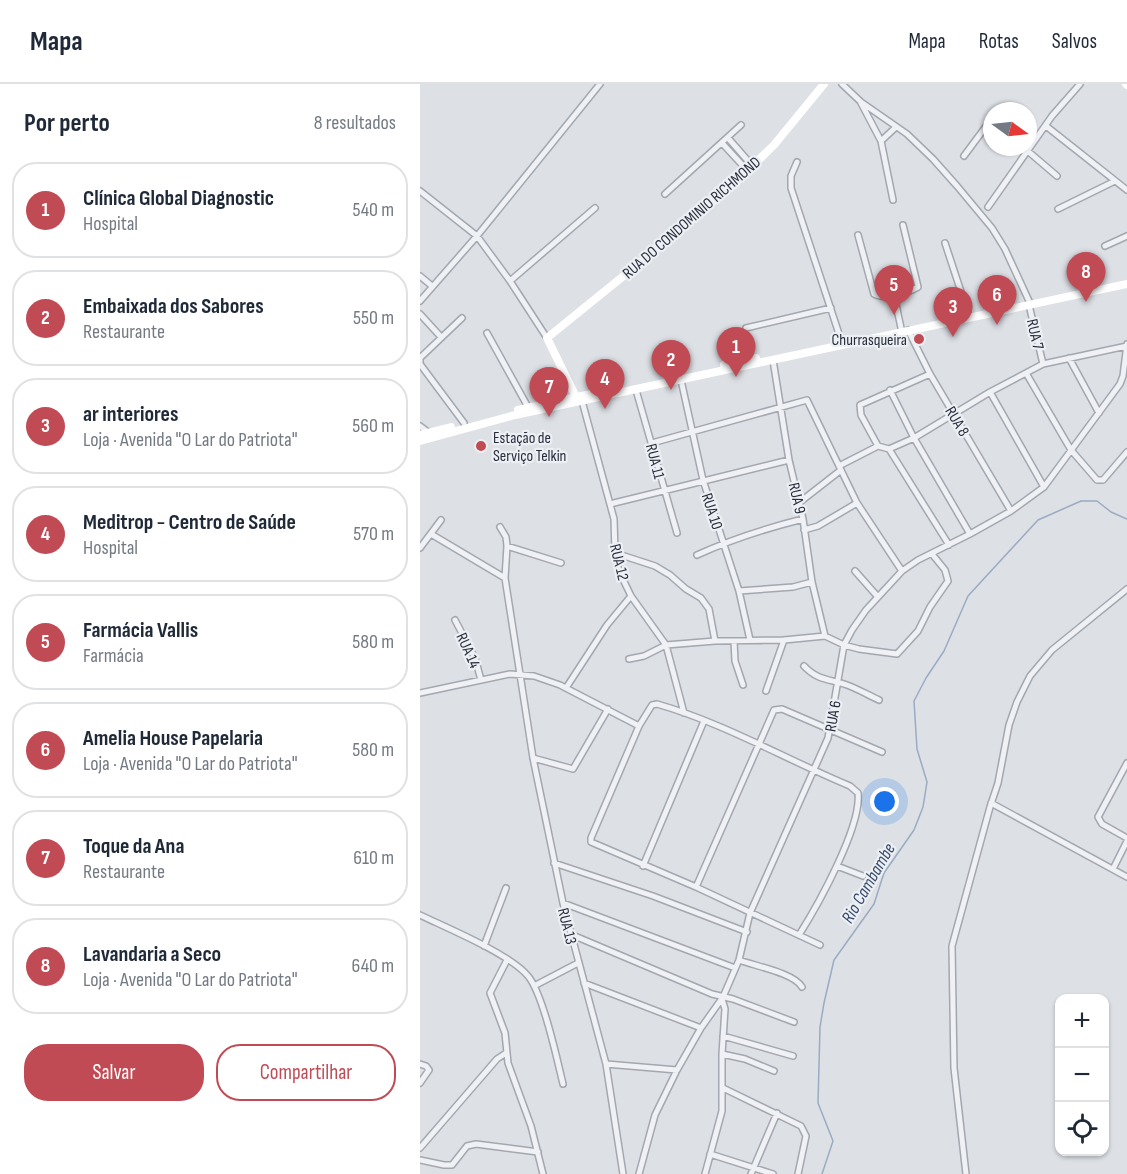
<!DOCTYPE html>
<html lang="pt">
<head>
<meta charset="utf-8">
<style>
	body { margin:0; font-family:"Sofia Sans Condensed",sans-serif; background:#f6f6f7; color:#1f2937 }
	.controls { position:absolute; right:18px; bottom:18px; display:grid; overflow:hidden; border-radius:12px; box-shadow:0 2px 4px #0004 }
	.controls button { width:54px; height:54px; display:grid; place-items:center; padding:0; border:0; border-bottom:2px solid #e0e1e3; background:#fff; color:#1f2937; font:30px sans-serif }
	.compass { position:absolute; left:563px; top:18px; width:54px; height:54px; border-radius:50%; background:#fff; box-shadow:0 2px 4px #0004; rotate:105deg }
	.you { position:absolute; left:465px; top:718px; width:21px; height:21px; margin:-15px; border:4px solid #fff; border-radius:50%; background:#1a73e8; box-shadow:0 0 0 9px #1a73e833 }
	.badge { display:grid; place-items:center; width:39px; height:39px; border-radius:50%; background:#c14b55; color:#fff; font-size:20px; font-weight:700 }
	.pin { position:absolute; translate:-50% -50px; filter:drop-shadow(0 2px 3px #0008) }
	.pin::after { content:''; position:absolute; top:32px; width:21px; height:18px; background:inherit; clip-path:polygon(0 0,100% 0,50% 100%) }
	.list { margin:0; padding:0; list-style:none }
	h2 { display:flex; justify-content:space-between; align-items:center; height:78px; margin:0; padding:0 24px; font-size:26px }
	h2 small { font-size:20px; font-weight:400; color:#747a83 }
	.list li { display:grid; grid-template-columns:39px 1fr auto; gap:18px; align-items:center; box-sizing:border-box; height:96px; margin:0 12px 12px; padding:0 12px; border:2px solid #e0e1e3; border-radius:24px }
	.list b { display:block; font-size:22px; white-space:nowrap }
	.list p { margin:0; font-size:20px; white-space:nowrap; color:#747a83 }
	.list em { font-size:20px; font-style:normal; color:#747a83 }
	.actions { display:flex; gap:12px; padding:18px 24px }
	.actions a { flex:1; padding:14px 0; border:2px solid #c14b55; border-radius:24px; text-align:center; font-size:21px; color:#c14b55 }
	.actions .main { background:#c14b55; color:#fff }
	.icon { flex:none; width:33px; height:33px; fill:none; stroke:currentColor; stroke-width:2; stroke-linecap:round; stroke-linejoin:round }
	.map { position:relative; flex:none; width:707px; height:1090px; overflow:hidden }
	header { display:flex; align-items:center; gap:36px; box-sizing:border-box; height:84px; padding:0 30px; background:#fff; border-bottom:2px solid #e0e1e3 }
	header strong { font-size:28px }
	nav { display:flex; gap:33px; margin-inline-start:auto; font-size:21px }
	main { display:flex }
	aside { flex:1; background:#fff }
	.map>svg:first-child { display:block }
</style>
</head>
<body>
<header>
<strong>Mapa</strong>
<nav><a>Mapa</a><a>Rotas</a><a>Salvos</a></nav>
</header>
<main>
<aside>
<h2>Por perto<small>8 resultados</small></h2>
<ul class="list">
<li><span class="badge">1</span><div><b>Clínica Global Diagnostic</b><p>Hospital</p></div><em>540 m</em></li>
<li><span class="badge">2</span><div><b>Embaixada dos Sabores</b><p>Restaurante</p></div><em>550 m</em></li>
<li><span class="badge">3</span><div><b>ar interiores</b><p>Loja · Avenida &quot;O Lar do Patriota&quot;</p></div><em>560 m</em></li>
<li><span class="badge">4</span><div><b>Meditrop - Centro de Saúde</b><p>Hospital</p></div><em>570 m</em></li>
<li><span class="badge">5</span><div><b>Farmácia Vallis</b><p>Farmácia</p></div><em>580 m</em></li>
<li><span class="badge">6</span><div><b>Amelia House Papelaria</b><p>Loja · Avenida &quot;O Lar do Patriota&quot;</p></div><em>580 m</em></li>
<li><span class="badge">7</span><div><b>Toque da Ana</b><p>Restaurante</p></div><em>610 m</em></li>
<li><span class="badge">8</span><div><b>Lavandaria a Seco</b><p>Loja · Avenida &quot;O Lar do Patriota&quot;</p></div><em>640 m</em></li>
</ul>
<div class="actions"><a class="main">Salvar</a><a>Compartilhar</a></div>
</aside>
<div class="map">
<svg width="707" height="1090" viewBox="0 0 707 1090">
	<rect width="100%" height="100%" fill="#dde0e5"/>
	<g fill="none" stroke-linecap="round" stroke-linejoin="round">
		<path stroke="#9babc3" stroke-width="1.5" d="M402 1090 413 1057 398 1019 400 943 404 919 414 876 454 820 464 789 494 746 503 723 507 698 497 665 494 617 506 594 524 567 548 512 618 436 661 417H677L691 428 707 435"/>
		<defs>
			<path id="minor" d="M422 0 441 18 487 50 513 75 537 102 572 144 585 165 609 217
				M441 19 461 57 473 116
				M626 42 707 106
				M308 54 329 78
				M461 57 476 43
				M302 59 325 84
				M603 63 637 92
				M544 72 567 41 572 39
				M377 78 371 92V104L421 256
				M0 107 57 152 90 197 127 254
				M245 110 321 41
				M568 123 632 32 660 0
				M638 125 695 97
				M438 151 454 210C465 216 488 209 498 203L483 141
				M525 159 548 229
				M685 162 707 152
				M0 192 12 202
				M90 197 175 124
				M474 211 481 244
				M0 217 57 152 180 0
				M609 221 623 280
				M0 230 21 253
				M326 244 411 224
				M488 246 510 290 591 427
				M67 249 108 323
				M649 274 679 329
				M353 276 369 376 383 435 392 498 405 552
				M0 278V274L42 234
				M0 280 44 339
				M606 289 651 366 677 396H683L707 368
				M261 296 283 396 319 507 330 556
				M216 306 257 449
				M470 306 494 354 550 450
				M570 308 624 403
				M162 317 194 435 195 469 199 487 211 512 246 561 264 629
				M0 342 8 348
				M232 359 387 316 437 419 482 487
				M458 362 441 331 440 321 510 290
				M469 365 494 354 570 308 623 280 707 262
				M419 382 458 362 469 365 529 461
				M380 418 421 386
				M190 420 369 376
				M80 443 86 453 87 462 85 494 113 674 143 819 186 980 203 1090
				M384 446 398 442 437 419
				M11 450 85 494
				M87 462 141 479
				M0 464 21 436
				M195 469 235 482 250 491 266 505 281 514 289 525 295 557
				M277 471C312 455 347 444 383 435
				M435 487 458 513
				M319 507 373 503 392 498
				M35 536 55 574 61 596
				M314 557 315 577 323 601
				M209 575 224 572 246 561 295 557 364 556 405 552 424 561 439 565 477 570 498 547 510 523 528 497 525 486 512 470
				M384 582C398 597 410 595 427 601 438 605 448 611 459 616
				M146 604 187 541 211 512
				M346 607 364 556
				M0 609 90 590 114 592 140 601 219 642
				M113 674 153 685 188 625
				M707 679 678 733 682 740 707 754
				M571 719 707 793
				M134 779 233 812 327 848
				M223 782 284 637
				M417 782 443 792
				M693 785 707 757
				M276 803 354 626 362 625 462 668
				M143 819 315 884
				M0 831C27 844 90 870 108 892 123 910 137 975 143 1000
				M150 850 292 910 313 915 374 938
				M379 851C398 821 442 742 438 709L430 702C365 675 304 639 237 620L232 621 219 642 171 754V758L276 803 400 861
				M64 862 86 804
				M87 876 70 909 85 949 88 979 111 1042 123 1090
				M319 876C335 882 374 889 382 903
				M164 899 281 944
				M114 902 158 879
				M303 952 373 972
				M302 970 325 975 354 987
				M0 980 6 982 9 986 0 999
				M186 980 257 986
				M303 1004 381 1042 386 1052 378 1090
				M0 1064 77 975 86 969
				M290 1070 353 1090
				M0 1076 24 1081H32L47 1062 56 1060 118 1068
				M219 1090 235 1031 257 986 281 944 303 913 319 876 330 829 408 654 424 561 432 546 446 526 482 487 498 476 550 450 591 427 624 403 700 300 703 292 707 260
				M285 1090 302 1027V970L305 925 302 915
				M331 1090 357 1029
				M546 1090 534 984 532 862 570 723 578 699 589 641 597 618 610 592 632 566 707 505"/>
		</defs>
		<use href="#minor" stroke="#a3a7af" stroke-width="8"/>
		<use href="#minor" stroke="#eff1f4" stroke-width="5"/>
		<path stroke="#fff" stroke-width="8" d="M706 0 707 1
			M304 281 336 274
			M156 313 127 254 254 151 323 91 354 61 404 0
			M98 326 189 306
			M0 351 31 343
			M0 357 95 331 707 200"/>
	</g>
	<g fill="#c14b55" stroke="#eceff3" stroke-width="2">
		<circle cx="499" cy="255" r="6"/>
		<circle cx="61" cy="362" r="6"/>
	</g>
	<g text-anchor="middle" stroke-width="4.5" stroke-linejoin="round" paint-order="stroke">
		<g font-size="16" fill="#282d3b" stroke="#eceff3">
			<text transform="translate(271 133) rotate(-41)" y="6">RUA DO CONDOMINIO RICHMOND</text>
			<text transform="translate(616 250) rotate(77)" y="6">RUA 7</text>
			<text transform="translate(538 337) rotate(59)" y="6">RUA 8</text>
			<text transform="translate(236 377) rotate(76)" y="6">RUA 11</text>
			<text transform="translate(378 414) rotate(77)" y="6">RUA 9</text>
			<text transform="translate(293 427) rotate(72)" y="6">RUA 10</text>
			<text transform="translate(200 478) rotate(76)" y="6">RUA 12</text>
			<text transform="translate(49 566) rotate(66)" y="6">RUA 14</text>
			<text transform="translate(412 632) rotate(-80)" y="6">RUA 6</text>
			<text transform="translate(148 842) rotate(76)" y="6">RUA 13</text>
		</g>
		<g font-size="16" fill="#282d3b" stroke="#eceff3" text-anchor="end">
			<text x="487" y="261">Churrasqueira</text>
			<text x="73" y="359" text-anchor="start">Estação de<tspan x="73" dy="18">Serviço Telkin</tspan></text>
		</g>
		<g font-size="18" font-style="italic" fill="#364a6b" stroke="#eceff3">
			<text transform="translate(448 799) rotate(-60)" y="6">Rio Cambambe</text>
		</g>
	</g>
</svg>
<div class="controls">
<button>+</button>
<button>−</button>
<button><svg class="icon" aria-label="locate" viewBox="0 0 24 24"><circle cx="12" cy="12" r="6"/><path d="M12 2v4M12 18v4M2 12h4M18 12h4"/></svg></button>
</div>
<svg class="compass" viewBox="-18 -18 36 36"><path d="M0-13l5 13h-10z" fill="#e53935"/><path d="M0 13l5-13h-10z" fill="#747a83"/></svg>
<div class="you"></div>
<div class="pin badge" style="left:316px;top:293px">1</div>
<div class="pin badge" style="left:251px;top:306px">2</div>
<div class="pin badge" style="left:533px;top:253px">3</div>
<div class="pin badge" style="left:185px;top:325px">4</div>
<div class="pin badge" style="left:474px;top:231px">5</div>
<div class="pin badge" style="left:577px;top:241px">6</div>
<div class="pin badge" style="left:129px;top:333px">7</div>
<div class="pin badge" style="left:666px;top:218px">8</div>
</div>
</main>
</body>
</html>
